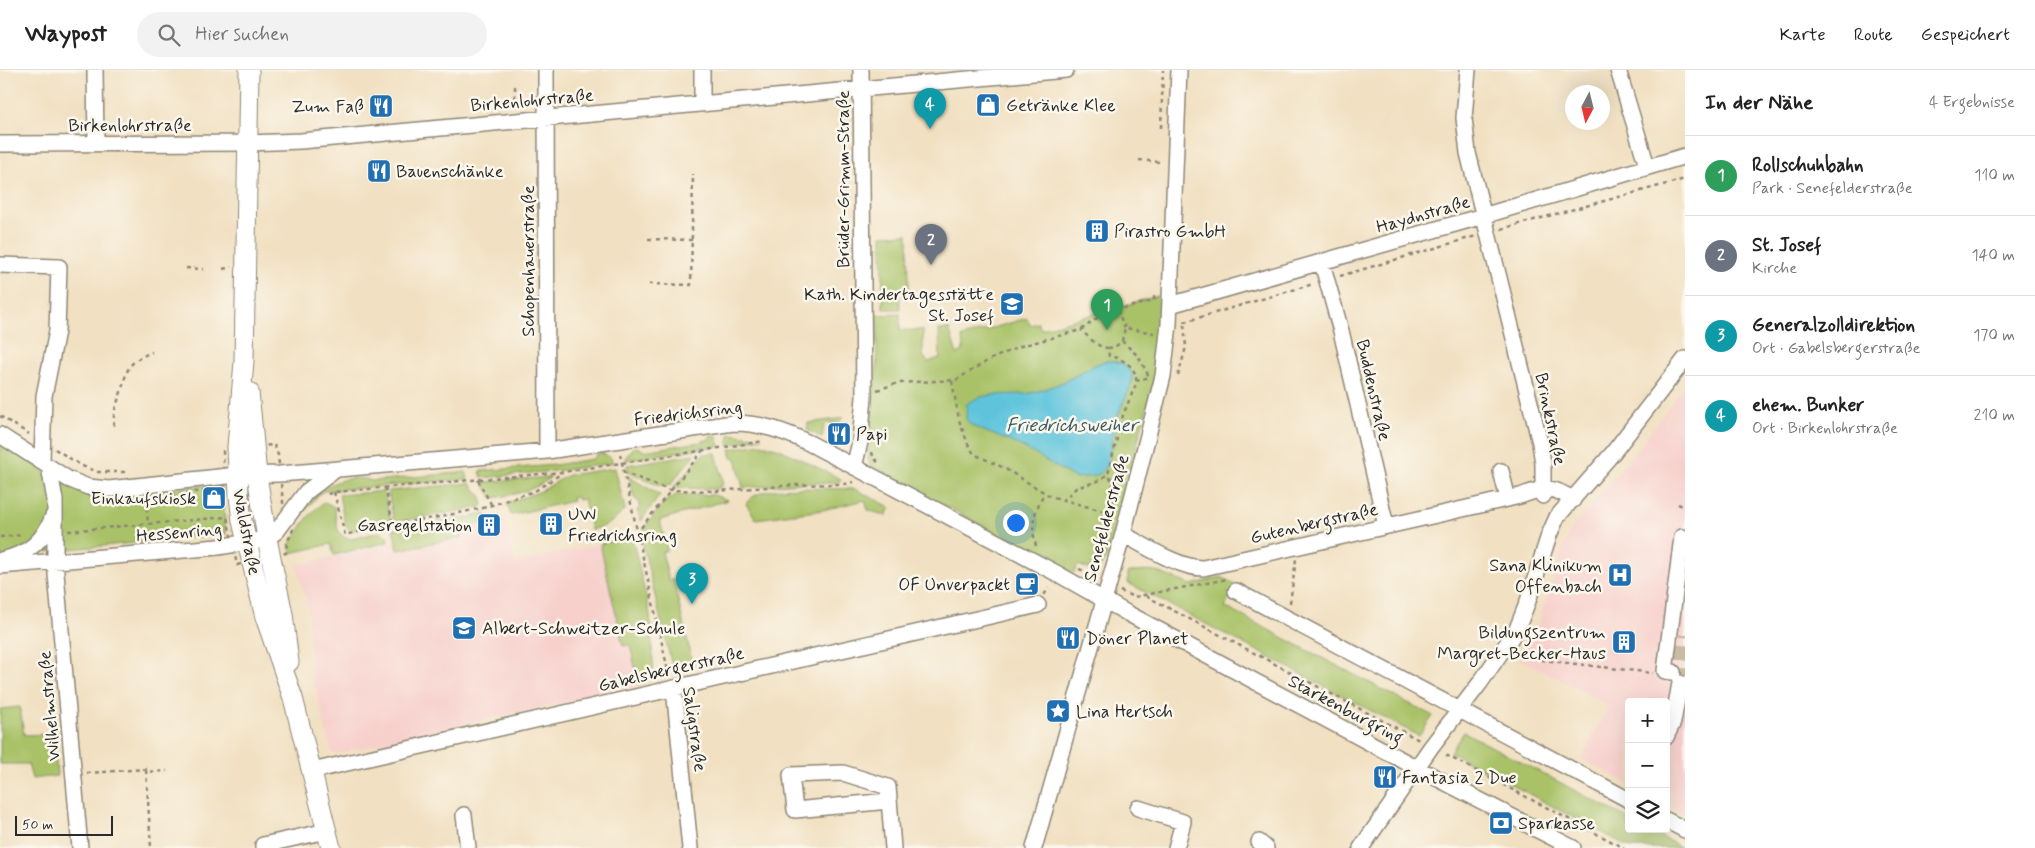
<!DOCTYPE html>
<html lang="de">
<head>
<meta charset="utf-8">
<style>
	body { margin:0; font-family:Mynerve,sans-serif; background:#f2f2f2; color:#222 }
	.controls { position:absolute; right:15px; bottom:15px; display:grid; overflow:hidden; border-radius:5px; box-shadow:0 5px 20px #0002 }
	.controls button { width:45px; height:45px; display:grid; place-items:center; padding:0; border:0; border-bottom:1px solid #e0e0e0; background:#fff; color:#222; font:25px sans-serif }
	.compass { position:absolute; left:1565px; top:15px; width:45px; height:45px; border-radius:50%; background:#fff; box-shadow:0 5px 20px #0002; rotate:187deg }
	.scale { position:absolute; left:15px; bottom:12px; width:98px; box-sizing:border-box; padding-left:5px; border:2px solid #2b2b2b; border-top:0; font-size:14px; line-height:18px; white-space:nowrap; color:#2b2b2b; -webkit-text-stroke:4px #fbf7ec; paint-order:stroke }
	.you { position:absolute; left:1015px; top:452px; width:18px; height:18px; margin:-12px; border:4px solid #fff; border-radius:50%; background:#1a73e8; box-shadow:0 0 0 8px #1a73e833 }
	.badge { display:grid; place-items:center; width:32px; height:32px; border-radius:50%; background:#0b8043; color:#fff; font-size:16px; font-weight:700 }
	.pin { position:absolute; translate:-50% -41px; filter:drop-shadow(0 1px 2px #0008) }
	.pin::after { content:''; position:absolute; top:26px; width:18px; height:15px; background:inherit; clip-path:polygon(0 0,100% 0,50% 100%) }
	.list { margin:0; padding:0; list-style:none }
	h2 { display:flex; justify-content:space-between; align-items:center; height:65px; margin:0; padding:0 20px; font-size:21px }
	h2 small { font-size:16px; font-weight:400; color:#767676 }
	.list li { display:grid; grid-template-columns:32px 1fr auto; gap:15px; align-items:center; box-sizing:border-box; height:80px; padding:0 20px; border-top:1px solid #e0e0e0 }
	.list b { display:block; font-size:19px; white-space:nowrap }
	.list p { margin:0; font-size:16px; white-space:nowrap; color:#767676 }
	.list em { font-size:16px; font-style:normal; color:#767676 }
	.icon { flex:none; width:28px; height:28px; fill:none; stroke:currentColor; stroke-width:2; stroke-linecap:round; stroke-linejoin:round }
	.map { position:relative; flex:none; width:1685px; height:778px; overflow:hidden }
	header { display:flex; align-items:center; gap:30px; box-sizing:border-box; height:70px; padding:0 25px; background:#fff; border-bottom:1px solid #e0e0e0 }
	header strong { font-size:24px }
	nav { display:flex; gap:28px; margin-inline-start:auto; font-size:18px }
	.search { width:350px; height:45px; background:#f2f2f2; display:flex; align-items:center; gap:12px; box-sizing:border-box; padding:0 18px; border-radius:28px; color:#767676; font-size:19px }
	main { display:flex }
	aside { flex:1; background:#fff }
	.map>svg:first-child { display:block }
</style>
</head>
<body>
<header>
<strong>Waypost</strong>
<div class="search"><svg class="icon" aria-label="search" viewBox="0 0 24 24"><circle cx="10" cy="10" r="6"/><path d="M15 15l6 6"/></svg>Hier suchen</div>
<nav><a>Karte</a><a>Route</a><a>Gespeichert</a></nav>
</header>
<main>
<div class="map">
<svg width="1685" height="778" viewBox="0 0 1685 778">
	<rect width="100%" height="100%" fill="#fbf7ec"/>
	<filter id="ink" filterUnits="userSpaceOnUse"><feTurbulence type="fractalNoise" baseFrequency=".02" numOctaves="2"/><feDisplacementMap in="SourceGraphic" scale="10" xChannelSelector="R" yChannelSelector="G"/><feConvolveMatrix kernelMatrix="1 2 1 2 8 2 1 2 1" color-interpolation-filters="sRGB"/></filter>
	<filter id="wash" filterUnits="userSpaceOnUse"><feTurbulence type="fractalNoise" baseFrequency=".0096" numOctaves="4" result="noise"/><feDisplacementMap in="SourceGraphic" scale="20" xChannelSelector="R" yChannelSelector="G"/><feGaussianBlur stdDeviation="1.12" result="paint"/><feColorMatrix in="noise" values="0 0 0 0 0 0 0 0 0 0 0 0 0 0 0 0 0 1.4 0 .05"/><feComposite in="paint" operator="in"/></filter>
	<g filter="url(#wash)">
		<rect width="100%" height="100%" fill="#f1e0c1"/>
		<path fill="#f7d0cc" d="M1685 315V744L1666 734V632H1629V714L1581 689 1609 635 1518 588 1538 554 1565 473 1574 455 1631 388Z
			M505 448 515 493 600 474 623 576 629 575 639 615 335 684 331 681 312 603 308 548H310L297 495Z"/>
		<path fill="#a9c268" stroke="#6a764a" d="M908 164 909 218H899L900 239H883L882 165Z
			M1161 225 1160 274 1154 312 1106 487 1100 497 1093 494 1089 499 1078 495 1074 503 1051 493 870 395 868 389 877 291V245L900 244V260H923V286L928 292 940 288 939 260 949 259 957 284 963 281 962 267 1027 248 1030 255 1038 253 1041 259Z
			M843 348 838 353H827L824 356 822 368 807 360 808 353Z
			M730 364 762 368 729 375 728 370Z
			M712 365 717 367 720 376 703 378 702 371 708 370Z
			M0 372 70 418 79 421 108 423 222 414 226 464 0 486Z
			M700 372 702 378 626 390 625 388 633 378 637 377 644 381Z
			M761 374 780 379 841 409 838 413H799L743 418 736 388H732L730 379Z
			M602 383 611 388 613 393 563 400 482 408 480 401 555 395 593 389 597 384Z
			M716 383 723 410 722 416 716 419 673 418 703 384Z
			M695 384 670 415C656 418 641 407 628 401L627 395Z
			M615 398 625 439C615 452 606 456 591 460L584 429 578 430 577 427 572 428 573 431 511 445 507 433 539 422 568 405Z
			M466 402 468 409 324 421 319 424 294 454 292 453C310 427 337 399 372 411Z
			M551 407C535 421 513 425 492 428L483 412Z
			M629 407 660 425 641 451 637 440H640L638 431 634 428Z
			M470 413 480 425 483 435 481 437 394 452 388 421Z
			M801 418 855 419 890 437 886 446 868 440 865 430 823 440 756 449 746 434C755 418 785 419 801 418Z
			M384 421 391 452 353 460 349 459 345 454 339 425Z
			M676 425H714L728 430 660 450 667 480 662 482 669 510 673 509 693 595 673 600 640 464 664 432Z
			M325 432 334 437 338 460 343 467 352 469 380 462 387 466 388 472 334 485 331 474 291 483 289 475C298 462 310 440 325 432Z
			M485 443 488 451 460 459 463 467 398 480 393 459 472 447Z
			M632 467 650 544 654 605 639 615 630 575 623 576 600 474Z
			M1155 501 1191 515 1221 507 1237 515 1225 537 1433 646 1419 666 1128 513V502Z
			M20 637 24 665 54 664 57 706 32 709 28 694H0V639Z
			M1464 662 1629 749V759H1647L1682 778H1631L1450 682Z"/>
		<path fill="#5ec4db" stroke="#447883" d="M1106 291C1116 290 1128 294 1132 305 1134 314 1127 323 1124 331 1114 352 1112 374 1106 396L1101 403 1095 406 1075 408 1021 376 972 356 966 349 967 334C987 319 1012 328 1035 322 1047 319 1060 314 1071 308 1083 302 1093 294 1106 291Z"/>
	</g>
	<g filter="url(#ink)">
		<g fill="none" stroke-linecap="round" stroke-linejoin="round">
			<path stroke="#c9bca3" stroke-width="15" stroke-dasharray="15 8" stroke-linecap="butt" d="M1680 613 1685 565"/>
			<defs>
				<path id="minor" d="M95 0 96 73
					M546 0 547 381
					M702 0V33
					M1468 0 1464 48 1468 83 1540 373 1543 394V426
					M1618 0 1647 96
					M0 74 247 73 301 71 1066 0
					M1322 193 1341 261 1386 456
					M0 195 59 197 57 261 44 326 42 391
					M1170 235 1483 146 1685 86
					M0 365 68 409 88 417 109 419 237 405 280 404 547 381 733 353C761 353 784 361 809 373L1058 504 1127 543 1417 698 1573 778
					M49 397 55 430V492L80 778
					M854 397 860 372 864 327 861 0
					M1501 401 1508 429
					M1123 464C1145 476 1179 498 1203 498L1520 426C1543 418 1551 414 1573 430
					M1 490C28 484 44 471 53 446
					M0 496 218 477 267 469 277 461 306 422 335 400
					M1236 521 1629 730
					M1673 602 1665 601 1682 467 1685 468
					M674 618 690 778
					M1666 667 1673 652 1680 613
					M312 701 1038 535
					M889 731 795 740 791 705 843 703 888 717 893 778
					M1138 738 1183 752 1176 778
					M464 745 468 778
					M1666 750 1685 760
					M1259 772 1266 778
					M263 778V775L327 761
					M1034 778 1123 464 1163 306 1169 254 1179 0
					M1361 778 1431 677 1480 613 1517 559 1528 531 1549 465 1557 447 1612 384 1685 289"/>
				<path id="major" d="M249 0 244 291 237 377 239 426 242 451 265 547 293 628 331 778
					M249 322 257 405 267 469 283 544 289 592"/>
			</defs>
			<use href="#minor" stroke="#8e8676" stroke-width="18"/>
			<use href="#major" stroke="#8e8676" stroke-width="21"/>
			<path stroke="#8e8676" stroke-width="2.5" stroke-dasharray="4 4" stroke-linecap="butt" d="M515 16V31
				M1161 58 1163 0
				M1139 90 1160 92
				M1501 159 1685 109
				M648 169 692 170
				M186 198 204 199
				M223 199 231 197
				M1340 206 1476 166
				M649 214 691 215 693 104
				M1117 240 1125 258
				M1184 252 1313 214
				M1122 271 1125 258 1154 263
				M1108 278 1115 277 1122 271 1139 287 1149 307 1137 311
				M1178 306 1186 277 1184 253
				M952 311 959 350 968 374 974 384 1004 398 1050 426 1113 444C1115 429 1117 418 1108 404L1123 345 1136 314C1138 297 1124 289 1109 286L1108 278C1096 277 1089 267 1081 260
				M877 320 898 313 956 310 989 290 1021 276 1081 260 1104 243 1153 231 1155 225
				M0 346 29 364
				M114 356C113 340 116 337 121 322 128 298 126 293 152 282
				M274 375 278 385 285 451 293 460 287 473 286 483 237 495 227 447 148 454 146 427 224 419 223 381 237 377Z
				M55 379 82 396 98 402H126
				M872 382 873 386 879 394
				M620 384 669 605
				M623 402 669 420 717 421 793 415 845 414 853 412
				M478 410 491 434
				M385 417 393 454
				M334 422 345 465 380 456 434 448 483 438 535 421 562 403
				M328 424 334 422 563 402 764 371
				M1062 431 1076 418 1098 411 1108 404
				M1678 434 1685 437
				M68 461 148 454
				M636 464 704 379
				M0 467 23 465
				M1036 476C1030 451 1034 445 1044 423
				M1079 499 1097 506
				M1120 521 1134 527 1228 509
				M1044 525 1049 518
				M1146 526 1419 670
				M1290 533 1296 489
				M1519 581 1542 590 1653 603
				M1446 685 1624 778
				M146 700 151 778
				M87 703 146 699 153 702 167 701"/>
			<use href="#minor" stroke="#fff" stroke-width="15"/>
			<use href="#major" stroke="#fff" stroke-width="19"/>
		</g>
	</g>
	<defs>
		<symbol id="shop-square" viewBox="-11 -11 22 22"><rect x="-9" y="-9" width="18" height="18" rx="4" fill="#1f6fb2" stroke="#fbf7ec"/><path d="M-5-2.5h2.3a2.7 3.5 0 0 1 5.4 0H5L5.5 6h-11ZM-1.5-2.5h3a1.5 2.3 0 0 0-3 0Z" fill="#fff"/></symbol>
		<symbol id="restaurant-square" viewBox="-11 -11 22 22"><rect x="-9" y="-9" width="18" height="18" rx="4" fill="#1f6fb2" stroke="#fbf7ec"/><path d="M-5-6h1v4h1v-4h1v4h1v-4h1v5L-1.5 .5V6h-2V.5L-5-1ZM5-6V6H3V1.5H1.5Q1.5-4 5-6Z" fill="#fff"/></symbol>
		<symbol id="building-square" viewBox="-11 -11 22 22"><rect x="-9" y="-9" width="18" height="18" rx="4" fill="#1f6fb2" stroke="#fbf7ec"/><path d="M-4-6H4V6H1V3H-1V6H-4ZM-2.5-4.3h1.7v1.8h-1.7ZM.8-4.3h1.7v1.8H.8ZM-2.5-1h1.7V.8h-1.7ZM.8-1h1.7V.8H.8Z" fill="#fff"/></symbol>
		<symbol id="school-square" viewBox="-11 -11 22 22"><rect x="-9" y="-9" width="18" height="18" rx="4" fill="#1f6fb2" stroke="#fbf7ec"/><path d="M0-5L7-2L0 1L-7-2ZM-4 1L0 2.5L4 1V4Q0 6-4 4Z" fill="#fff"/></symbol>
		<symbol id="hospital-square" viewBox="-11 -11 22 22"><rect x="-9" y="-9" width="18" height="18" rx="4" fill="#1f6fb2" stroke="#fbf7ec"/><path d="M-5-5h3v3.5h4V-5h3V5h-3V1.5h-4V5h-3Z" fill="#fff"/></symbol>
		<symbol id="cafe-square" viewBox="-11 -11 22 22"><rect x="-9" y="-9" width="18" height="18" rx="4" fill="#1f6fb2" stroke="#fbf7ec"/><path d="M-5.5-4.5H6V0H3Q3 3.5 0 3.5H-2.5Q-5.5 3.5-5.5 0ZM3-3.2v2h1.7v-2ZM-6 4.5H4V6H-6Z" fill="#fff"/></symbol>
		<symbol id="sight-square" viewBox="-11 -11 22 22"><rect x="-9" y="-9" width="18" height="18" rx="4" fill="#1f6fb2" stroke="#fbf7ec"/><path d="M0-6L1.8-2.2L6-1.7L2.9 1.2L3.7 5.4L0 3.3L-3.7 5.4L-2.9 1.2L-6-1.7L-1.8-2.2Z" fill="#fff"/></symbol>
		<symbol id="bank-square" viewBox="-11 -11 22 22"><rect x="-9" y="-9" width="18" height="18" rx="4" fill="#1f6fb2" stroke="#fbf7ec"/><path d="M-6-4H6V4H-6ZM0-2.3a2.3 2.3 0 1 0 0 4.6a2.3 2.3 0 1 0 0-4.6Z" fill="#fff"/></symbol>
	</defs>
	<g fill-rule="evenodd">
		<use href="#shop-square" x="974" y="21" width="28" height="28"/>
		<use href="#restaurant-square" x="367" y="22" width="28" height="28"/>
		<use href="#restaurant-square" x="365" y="87" width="28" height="28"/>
		<use href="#building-square" x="1083" y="147" width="28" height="28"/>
		<use href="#school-square" x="998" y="220" width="28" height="28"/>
		<use href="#restaurant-square" x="825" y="350" width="28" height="28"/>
		<use href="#shop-square" x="200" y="414" width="28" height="28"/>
		<use href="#building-square" x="537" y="440" width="28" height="28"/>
		<use href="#building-square" x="475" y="441" width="28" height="28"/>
		<use href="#hospital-square" x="1606" y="491" width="28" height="28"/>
		<use href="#cafe-square" x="1013" y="500" width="28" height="28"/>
		<use href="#school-square" x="450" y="544" width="28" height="28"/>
		<use href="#restaurant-square" x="1054" y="554" width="28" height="28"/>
		<use href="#building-square" x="1610" y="558" width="28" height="28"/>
		<use href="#sight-square" x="1044" y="627" width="28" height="28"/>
		<use href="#restaurant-square" x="1371" y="693" width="28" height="28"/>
		<use href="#bank-square" x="1487" y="739" width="28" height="28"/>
	</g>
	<g text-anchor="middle" stroke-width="5" stroke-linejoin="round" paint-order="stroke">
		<g font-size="18" fill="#2b2b2b" stroke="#fbf7ec">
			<text transform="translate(532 30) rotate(-5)" y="6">Birkenlohrstraße</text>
			<text x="130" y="61">Birkenlohrstraße</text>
			<text transform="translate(843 109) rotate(-90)" y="6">Brüder-Grimm-Straße</text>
			<text transform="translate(1423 144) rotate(-16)" y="6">Haydnstraße</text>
			<text transform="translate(528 191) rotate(-90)" y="6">Schopenhauerstraße</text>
			<text transform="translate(1374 320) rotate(77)" y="6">Buddenstraße</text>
			<text transform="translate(688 343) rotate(-7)" y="6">Friedrichsring</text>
			<text transform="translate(1551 349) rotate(78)" y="6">Brinkstraße</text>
			<text transform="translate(1106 448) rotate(-75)" y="6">Senefelderstraße</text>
			<text transform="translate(1314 453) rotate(-13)" y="6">Gutenbergstraße</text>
			<text transform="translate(179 462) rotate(-5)" y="6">Hessenring</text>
			<text transform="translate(247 462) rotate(79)" y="6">Waldstraße</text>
			<text transform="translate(671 599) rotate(-13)" y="6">Gabelsbergerstraße</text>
			<text transform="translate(49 636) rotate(-95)" y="6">Wilhelmstraße</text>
			<text transform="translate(1346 639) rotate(28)" y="6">Starkenburgring</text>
			<text transform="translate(695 659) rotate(82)" y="6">Saligstraße</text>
		</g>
		<g font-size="18" fill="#2b2b2b" stroke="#fbf7ec" text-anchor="start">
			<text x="1006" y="41">Getränke Klee</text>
			<text x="364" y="42" text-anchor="end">Zum Faß</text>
			<text x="396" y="107">Bauenschänke</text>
			<text x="1114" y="167">Pirastro GmbH</text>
			<text x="994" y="230" text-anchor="end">Kath. Kindertagesstätte<tspan x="994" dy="21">St. Josef</tspan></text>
			<text x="856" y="370">Papi</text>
			<text x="196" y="434" text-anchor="end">Einkaufskiosk</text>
			<text x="568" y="450">UW<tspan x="568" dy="21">Friedrichsring</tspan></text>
			<text x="472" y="461" text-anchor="end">Gasregelstation</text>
			<text x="1602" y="501" text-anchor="end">Sana Klinikum<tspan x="1602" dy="21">Offenbach</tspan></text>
			<text x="1010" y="520" text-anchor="end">OF Unverpackt</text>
			<text x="482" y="564">Albert-Schweitzer-Schule</text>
			<text x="1606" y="568" text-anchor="end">Bildungszentrum<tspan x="1606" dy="21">Margret-Becker-Haus</tspan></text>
			<text x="1086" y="574">Döner Planet</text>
			<text x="1076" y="647">Lina Hertsch</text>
			<text x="1402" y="713">Fantasia 2 Due</text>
			<text x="1518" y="759">Sparkasse</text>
		</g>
		<g font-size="19" font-style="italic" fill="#3a5960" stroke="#fbf7ec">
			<text x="1072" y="361">Friedrichsweiher</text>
		</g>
	</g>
</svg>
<div class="controls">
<button>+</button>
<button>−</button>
<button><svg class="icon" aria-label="layers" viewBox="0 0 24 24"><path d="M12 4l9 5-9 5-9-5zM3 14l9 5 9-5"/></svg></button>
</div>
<svg class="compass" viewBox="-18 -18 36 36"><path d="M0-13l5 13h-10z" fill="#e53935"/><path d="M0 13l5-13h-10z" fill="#767676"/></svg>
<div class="scale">50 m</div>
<div class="you"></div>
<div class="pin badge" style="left:1107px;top:260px;background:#2e9e5b">1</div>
<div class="pin badge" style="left:931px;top:195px;background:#6b7280">2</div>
<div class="pin badge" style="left:692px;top:534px;background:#0f9aa8">3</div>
<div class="pin badge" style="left:930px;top:59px;background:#0f9aa8">4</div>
</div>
<aside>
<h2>In der Nähe<small>4 Ergebnisse</small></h2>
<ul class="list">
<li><span class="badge" style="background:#2e9e5b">1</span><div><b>Rollschuhbahn</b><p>Park · Senefelderstraße</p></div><em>110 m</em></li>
<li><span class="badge" style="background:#6b7280">2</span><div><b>St. Josef</b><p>Kirche</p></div><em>140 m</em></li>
<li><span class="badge" style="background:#0f9aa8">3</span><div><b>Generalzolldirektion</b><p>Ort · Gabelsbergerstraße</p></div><em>170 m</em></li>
<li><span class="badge" style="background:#0f9aa8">4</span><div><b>ehem. Bunker</b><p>Ort · Birkenlohrstraße</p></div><em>210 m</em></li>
</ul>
</aside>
</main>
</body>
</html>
